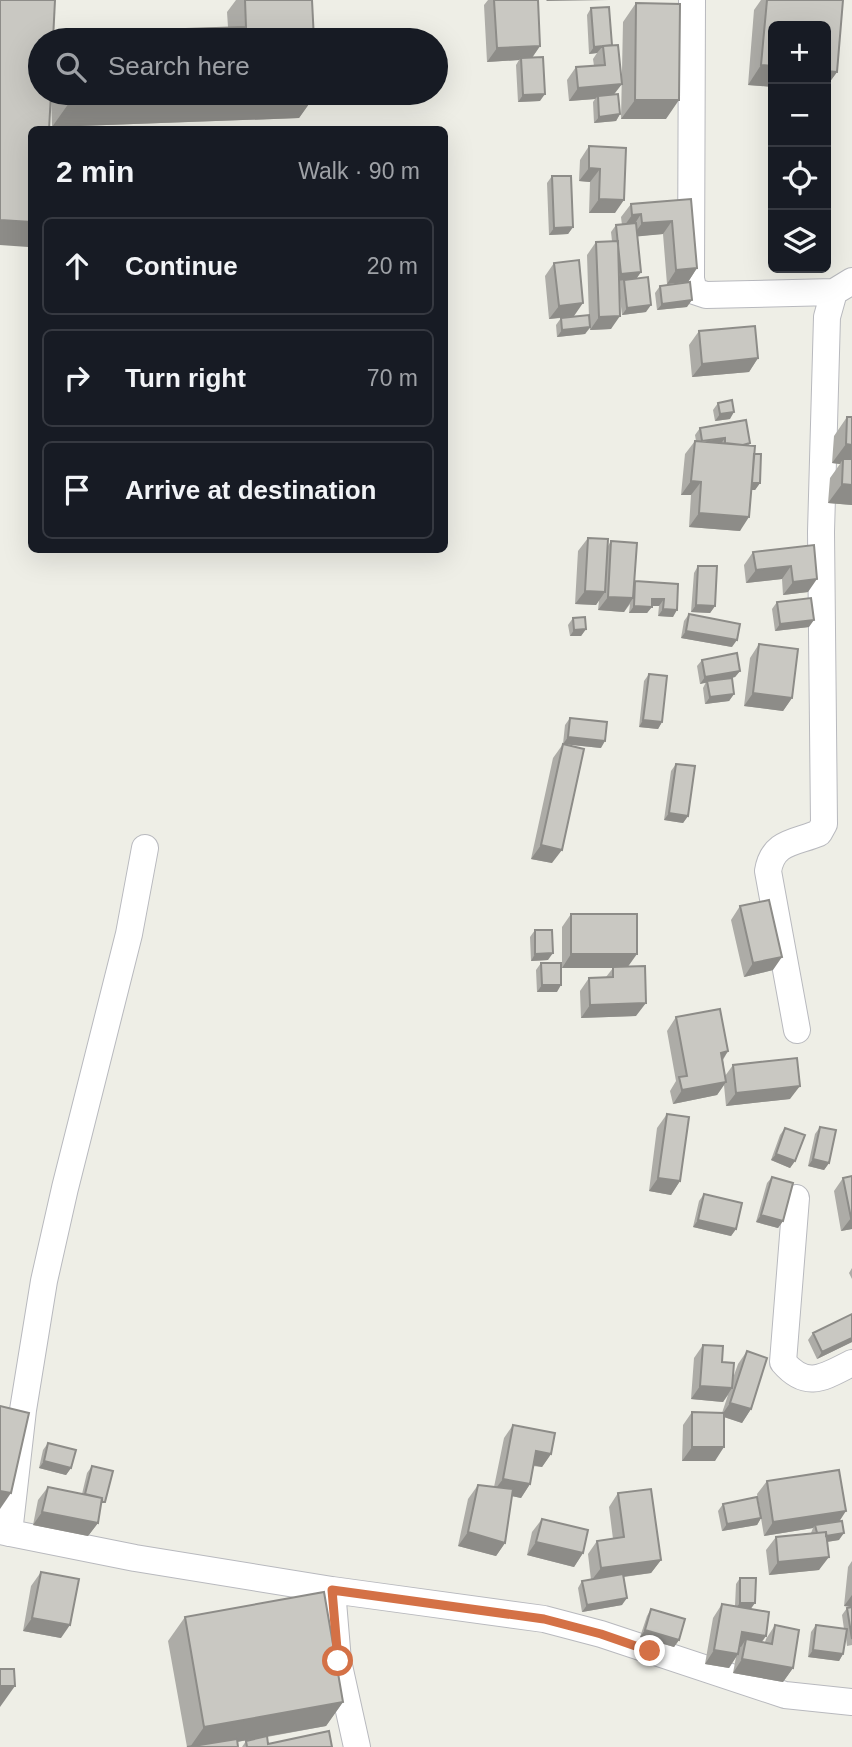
<!DOCTYPE html>
<html lang="en">
<head>
<meta charset="utf-8">
<style>
	body { margin:0; font-family:Helvetica,sans-serif; background:#20242c; color:#f1f3f6 }
	.controls { position:absolute; right:21px; top:21px; display:grid; overflow:hidden; border-radius:10px; box-shadow:0 7px 28px #0002 }
	.controls button { width:63px; height:63px; display:grid; place-items:center; padding:0; border:0; border-bottom:2px solid #363941; background:#171b24; color:#f1f3f6; font:35px sans-serif }
	.stop { position:absolute; width:21px; height:21px; margin:-16px; border:5px solid #d47146; border-radius:50%; background:#fff }
	.stop.end { background:#d47146; border-color:#fff; box-shadow:0 2px 7px #0008 }
	.list { margin:0; padding:0; list-style:none }
	h2 { display:flex; justify-content:space-between; align-items:center; height:91px; margin:0; padding:0 28px; font-size:30px }
	h2 small { font-size:23px; font-weight:400; color:#9ea1a6 }
	.list li { display:grid; grid-template-columns:46px 1fr auto; gap:21px; align-items:center; box-sizing:border-box; height:98px; margin:0 14px 14px; padding:0 14px; border:2px solid #363941; border-radius:10px }
	.list b { display:block; font-size:26px; white-space:nowrap }
	.list em { font-size:23px; font-style:normal; color:#9ea1a6 }
	.icon { flex:none; width:38px; height:38px; fill:none; stroke:currentColor; stroke-width:2; stroke-linecap:round; stroke-linejoin:round }
	.map { position:relative; flex:none; width:852px; height:1747px; overflow:hidden }
	.search { position:absolute; background:#171b24; box-shadow:0 7px 28px #0002; left:28px; top:28px; width:420px; height:77px; display:flex; align-items:center; gap:18px; box-sizing:border-box; padding:0 24px; border-radius:38px; color:#9ea1a6; font-size:26px }
	.panel { position:absolute; background:#171b24; box-shadow:0 7px 28px #0002; left:28px; top:126px; width:420px; height:427px; border-radius:10px }
	.map>svg:first-child { display:block }
</style>
</head>
<body>
<div class="map">
<svg width="852" height="1747" viewBox="0 0 852 1747">
	<rect width="100%" height="100%" fill="#eeeee6"/>
	<g fill="none" stroke-linecap="round" stroke-linejoin="round">
		<defs>
			<path id="street" d="M692 0 691 279 694 291 706 295 834 292
				M797 1030 768 871C773 841 795 843 819 833L824 824 821 532 827 317 834 292 852 281
				M796 1198 783 1362C807 1390 824 1377 852 1363
				M0 1531 135 1558 332 1590 544 1619 601 1634 785 1695 852 1702
				M9 1533 23 1410 44 1281 65 1188 129 934 145 848
				M332 1590 338 1661 357 1747"/>
		</defs>
		<use href="#street" stroke="#b8b9be" stroke-width="28"/>
		<use href="#street" stroke="#fff" stroke-width="26"/>
	</g>
	<path fill="#adaca7" d="M236 0H312L314 40H61L66 33 228 27 227 12Z
		M488 0H538L540 46 532 58 540 101 518 102 516 65 519 60 487 62 484 5Z
		M761 0H843L837 72 826 87V26H773V87L748 85 754 10Z
		M636 3 666 119H621L623 22Z
		M609 7 614 94 620 114 616 121 594 123 593 102 595 99 569 101 567 80 576 67 594 66 593 59 597 53 589 54 587 15 591 8Z
		M40 93H316V94L299 118 52 127 51 97 28 247Z
		M589 146 626 148 615 213H589L590 182 579 181 580 160Z
		M552 176 573 227 568 234 549 235 547 183Z
		M691 199 697 268 688 282 667 284 663 234 637 236 641 272 636 279 646 312 622 315 619 290 611 329 590 330V328L585 334 557 337 556 325 561 318 549 319 545 276 554 263 574 316 589 318 587 255 596 242 612 241 611 232 616 225H622L621 217 631 204Z
		M660 286 687 307 657 310 655 293Z
		M699 331 758 358 749 372 692 377 689 345Z
		M718 403 730 419 715 421 713 410Z
		M847 417H852V505L828 503 830 478 840 464 832 463 834 436Z
		M700 428 750 443 749 445 754 454 760 483 755 490H751L740 531 689 527 691 495H681L685 454 695 441H696L695 435Z
		M588 538 608 546 611 541 634 583 678 584 673 617 658 616 659 606H652L647 613H629L630 604 624 612 598 610 599 600 596 605 575 604 578 551Z
		M814 545 808 592 783 595 782 579 746 583 744 565 753 552Z
		M698 566 715 606 710 613 691 612 694 573Z
		M777 602 809 627 775 631 772 609Z
		M689 614 732 647 681 638 684 621Z
		M573 618 586 629 581 636H570L568 625Z
		M759 644 792 698 783 711 744 706 750 658Z
		M702 660 740 671 735 677 732 678 734 694 729 701 705 704 703 688 706 682 700 684 697 666Z
		M649 674 662 722 658 729 639 727 644 681Z
		M570 718 601 748 563 744 565 725Z
		M563 744 552 863 531 859 553 758Z
		M676 764 688 816 683 823 664 820 671 771Z
		M740 906 773 970 744 977 731 920Z
		M571 914 628 967 636 1016 581 1018 580 991 589 978 606 977 613 968H562V927Z
		M535 930 548 960 531 961 530 937Z
		M541 963 557 992H537L536 970Z
		M676 1017 728 1051 723 1060 725 1076 733 1065 790 1099 726 1106 724 1085 717 1095 673 1104 670 1091 676 1081 667 1031Z
		M667 1114 680 1181 671 1195 649 1191 657 1128Z
		M820 1127 829 1163 824 1170 808 1166 815 1134Z
		M785 1128 795 1161 790 1168 771 1160 780 1135Z
		M852 1176V1229L841 1231 834 1191 843 1178Z
		M772 1177 783 1221 778 1228 756 1222 767 1183Z
		M704 1194 736 1229 731 1236 693 1227 699 1201Z
		M852 1268V1279L849 1273Z
		M852 1314V1342L817 1359 808 1340 813 1333Z
		M703 1345 722 1362 733 1378 738 1364 747 1351 751 1409 742 1423 724 1417 715 1461H682L683 1425 692 1412 722 1413 728 1395 723 1402 691 1399 694 1358Z
		M513 1425 551 1454 542 1467 533 1466 530 1484 521 1498 512 1496 505 1543 496 1556 458 1546 468 1499 478 1485 494 1487 504 1438Z
		M48 1443 71 1468 66 1475 39 1468 43 1450Z
		M92 1466 100 1509 98 1523 88 1536 33 1525 38 1500 48 1487 82 1494 87 1473Z
		M767 1481 839 1522V1540L827 1542 819 1570 769 1575 766 1550 776 1537 811 1533 813 1528 764 1536 761 1518 757 1525 722 1531 718 1511 723 1504 760 1509 757 1494Z
		M618 1493 661 1560 651 1573 624 1577 622 1605 582 1612 578 1588 582 1581 591 1580 588 1554 597 1541 613 1539 609 1507Z
		M542 1519 583 1553 574 1567 527 1555 532 1532Z
		M852 1561V1607L844 1606 848 1567Z
		M41 1572 61 1638 23 1631 31 1586Z
		M740 1578 750 1609 766 1636 762 1642H765L766 1639 775 1625 793 1668 783 1682 733 1673 736 1657 729 1668 705 1664 713 1618 722 1604 735 1606 736 1584Z
		M852 1607V1645L847 1646 846 1637 843 1654 839 1661 808 1657 811 1632 816 1625 844 1629 842 1615 847 1608Z
		M651 1609 679 1640 674 1647 640 1637 647 1616Z
		M185 1617 343 1702 326 1726 267 1737 268 1744 332 1747H242L246 1741 259 1738 237 1742 187 1747 168 1641Z"/>
	<path fill="#8d8c88" d="M547 0H609L546 1Z
		M540 46 531 59 521 58 519 60 487 62 497 48Z
		M594 47H602L597 53 589 54Z
		M761 65 773 66V87L748 85Z
		M826 71 837 72 826 87Z
		M622 84 612 97 598 96 595 99 569 101 578 88Z
		M316 94 299 118 52 127 69 103Z
		M545 94 540 101 518 102 523 95Z
		M635 100H679L666 119H621Z
		M620 114 616 121 594 123 599 117Z
		M589 168 600 169 590 182 579 181Z
		M599 199 624 200 615 213H589Z
		M641 214 632 228 622 229 632 215Z
		M0 220 32 222V242L28 247 0 245Z
		M672 221 663 234 632 237 642 223Z
		M573 227 568 234 549 235 554 228Z
		M697 268 688 282 667 284 676 270Z
		M641 272 636 279 616 281 621 274Z
		M692 300 687 307 657 310 662 304Z
		M583 303 574 316 549 319 559 306Z
		M651 305 646 312 622 315 627 308Z
		M620 316 611 329 590 330 599 317Z
		M590 327 585 334 557 337 562 330Z
		M758 358 749 372 692 377 702 364Z
		M734 412 730 419 715 421 720 414Z
		M725 438 720 445 702 442Z
		M846 444 852 445V465L843 459 840 464 832 463Z
		M691 481 701 482 691 495H681Z
		M751 483H760L755 490H746Z
		M842 484 852 485V505L828 503Z
		M699 513 749 517 740 531 689 527Z
		M791 566 782 579 746 583 756 570Z
		M817 579 808 592 783 595 793 582Z
		M585 591 605 592 596 605 575 604Z
		M608 597 633 598 624 612 598 610Z
		M652 599H664L659 606H647Z
		M696 605 715 606 710 613 691 612Z
		M634 606 652 607 647 613H629Z
		M663 609 677 610 673 617 658 616Z
		M814 620 809 627 775 631 780 624Z
		M586 629 581 636H570L574 630Z
		M686 631 737 640 732 647 681 638Z
		M740 671 735 677 700 684 705 677Z
		M753 693 792 698 783 711 744 706Z
		M734 694 729 701 705 704 710 697Z
		M643 720 662 722 658 729 639 727Z
		M568 737 605 741 601 748 563 744Z
		M669 813 688 816 683 823 664 820Z
		M541 845 562 850 552 863 531 859Z
		M553 953 548 960 531 961 535 954Z
		M571 954H637L627 968H562Z
		M782 957 773 970 744 977 753 963Z
		M542 985H561L557 992H537Z
		M646 1003 636 1016 581 1018 590 1005Z
		M728 1051 719 1065 721 1053Z
		M726 1082 717 1095 673 1104 682 1090Z
		M800 1086 790 1099 726 1106 736 1093Z
		M776 1154 795 1161 790 1168 771 1160Z
		M813 1159 829 1163 824 1170 808 1166Z
		M658 1178 680 1181 671 1195 649 1191Z
		M761 1215 783 1221 778 1228 756 1222Z
		M851 1218H852V1229L841 1231Z
		M698 1220 736 1229 731 1236 693 1227Z
		M852 1338V1342L817 1359 822 1352Z
		M700 1386 732 1388 723 1402 691 1399Z
		M730 1403 751 1409 742 1423 721 1416Z
		M692 1447H724L715 1461H682Z
		M536 1451 551 1454 542 1467 527 1464Z
		M44 1461 71 1468 66 1475 39 1468Z
		M503 1479 530 1484 521 1498 493 1492Z
		M0 1491 11 1493 0 1509Z
		M846 1511 837 1525H815L813 1528 764 1536 773 1522Z
		M42 1512 98 1523 88 1536 33 1525Z
		M761 1518 757 1525 722 1531 727 1524Z
		M468 1532 505 1543 496 1556 458 1546Z
		M844 1533 839 1540 813 1544 818 1537Z
		M536 1542 583 1553 574 1567 527 1555Z
		M829 1557 819 1570 769 1575 778 1562Z
		M661 1560 651 1573 591 1581 601 1568Z
		M852 1595V1607L844 1606Z
		M627 1598 622 1605 582 1612 587 1605Z
		M740 1603H755L750 1610 735 1609Z
		M32 1618 70 1625 61 1638 23 1631Z
		M645 1630 679 1640 674 1647 640 1637Z
		M742 1632 766 1636 756 1649 746 1639 741 1647 732 1645Z
		M714 1650 738 1654 729 1668 705 1664Z
		M813 1650 843 1654 839 1661 808 1657Z
		M742 1659 793 1668 783 1682 733 1673Z
		M0 1686H15L0 1707Z
		M343 1702 326 1726 208 1747H190L204 1727Z"/>
	<path fill="#c9c8c2" stroke="#8d8c88" stroke-width="2" d="M0 0H55L53 40H40V93H51L49 130H32V222L0 220Z
		M245 0H312L314 40H66V33L246 27Z
		M494 0H538L540 46 497 48Z
		M767 0H843L837 72 826 71V26H773V66L761 65Z
		M636 3 680 4 679 100H635Z
		M609 7 612 45 594 47 591 8Z
		M618 45 622 84 578 88 576 67 605 65 603 46Z
		M543 57 545 94 523 95 521 58Z
		M68 93H316V94L69 103Z
		M618 94 620 114 599 117 598 96Z
		M589 146 626 148 624 200 599 199 600 169 589 168Z
		M552 176H571L573 227 554 228Z
		M691 199 697 268 676 270 672 221 642 223 641 214 632 215 631 204Z
		M636 223 641 272 621 274 616 225Z
		M618 241 620 316 599 317 596 242Z
		M579 260 583 303 559 306 554 263Z
		M648 277 651 305 627 308 624 280Z
		M690 282 692 300 662 304 660 286Z
		M589 315 590 327 562 330 561 318Z
		M755 326 758 358 702 364 699 331Z
		M732 400 734 412 720 414 718 403Z
		M847 417H852V445L846 444Z
		M746 420 750 443 743 445 725 443V438L702 441 700 428Z
		M695 441 755 446 749 517 699 513 701 482 691 481Z
		M754 454H761L760 483H752Z
		M843 459H852V485L842 484Z
		M588 538 608 539 605 592 585 591Z
		M611 541 637 543 633 598 608 597Z
		M814 545 817 579 793 582 791 566 756 570 753 552Z
		M698 566H717L715 606 696 605Z
		M635 581 678 584 677 610 663 609 664 599H652V607L634 606Z
		M811 598 814 620 780 624 777 602Z
		M689 614 740 624 737 640 686 631Z
		M585 617 586 629 574 630 573 618Z
		M759 644 798 649 792 698 753 693Z
		M737 653 740 671 705 677 702 660Z
		M649 674 667 676 662 722 643 720Z
		M732 678 734 694 710 697 707 681Z
		M570 718 607 722 605 741 568 737Z
		M563 744 584 749 562 850 541 845Z
		M676 764 695 766 688 816 669 813Z
		M769 900 782 957 753 963 740 906Z
		M571 914H637V954H571Z
		M535 930H552L553 953 535 954Z
		M541 963H561V985H542Z
		M645 966 646 1003 590 1005 589 978 613 977V967Z
		M720 1009 728 1051 721 1053 726 1082 682 1090 679 1077 687 1076 676 1017Z
		M797 1058 800 1086 736 1093 733 1065Z
		M667 1114 689 1117 680 1181 658 1178Z
		M820 1127 836 1130 829 1163 813 1159Z
		M785 1128 805 1135 795 1161 776 1154Z
		M852 1176V1218H851L843 1178Z
		M772 1177 793 1183 783 1221 761 1215Z
		M704 1194 742 1203 736 1229 698 1220Z
		M852 1314V1338L822 1352 813 1333Z
		M703 1345 723 1346 722 1362 734 1363 732 1388 700 1386Z
		M747 1351 767 1358 751 1409 730 1403Z
		M0 1406 29 1413 11 1493 0 1491Z
		M692 1412 724 1413V1447H692Z
		M513 1425 555 1433 551 1454 536 1451 530 1484 503 1479Z
		M48 1443 76 1450 71 1468 44 1461Z
		M92 1466 113 1471 105 1502H102V1498L85 1494Z
		M839 1470 846 1511 773 1522 767 1481Z
		M478 1485 513 1489 505 1543 468 1532Z
		M48 1487 102 1498 98 1523 42 1512Z
		M651 1489 661 1560 601 1568 597 1541 624 1537 618 1493Z
		M757 1497 761 1518 727 1524 723 1504Z
		M542 1519 588 1530 583 1553 536 1542Z
		M842 1521 844 1533 826 1536V1532L817 1533 815 1525Z
		M826 1532 829 1557 778 1562 776 1537Z
		M41 1572 79 1579 70 1625 32 1618Z
		M623 1574 627 1598 587 1605 582 1581Z
		M740 1578H756L755 1603H740Z
		M324 1592 343 1702 204 1727 185 1617Z
		M722 1604 769 1612 766 1636 742 1632 738 1654 714 1650Z
		M852 1607V1639L847 1608Z
		M651 1609 685 1619 679 1640 645 1630Z
		M775 1625 799 1630 793 1668 742 1659 746 1639 772 1644Z
		M816 1625 847 1629 843 1654 813 1650Z
		M0 1669H14L15 1686H0Z
		M329 1731 332 1747H247L246 1741 267 1736 268 1744Z
		M237 1739 238 1747H187Z"/>
	<g fill="none" stroke-linecap="round" stroke-linejoin="round">
		<path stroke="#d47146" stroke-width="9" d="M338 1661 332 1590 544 1619 601 1634 650 1651"/>
	</g>
</svg>
<div class="controls">
<button>+</button>
<button>−</button>
<button><svg class="icon" aria-label="locate" viewBox="0 0 24 24"><circle cx="12" cy="12" r="6"/><path d="M12 2v4M12 18v4M2 12h4M18 12h4"/></svg></button>
<button><svg class="icon" aria-label="layers" viewBox="0 0 24 24"><path d="M12 4l9 5-9 5-9-5zM3 14l9 5 9-5"/></svg></button>
</div>
<div class="stop" style="left:338px;top:1661px"></div>
<div class="stop end" style="left:650px;top:1651px"></div>
<div class="search"><svg class="icon" aria-label="search" viewBox="0 0 24 24"><circle cx="10" cy="10" r="6"/><path d="M15 15l6 6"/></svg>Search here</div>
<section class="panel">
<h2>2 min<small>Walk · 90 m</small></h2>
<ul class="list">
<li><svg class="icon" aria-label="ahead" viewBox="0 0 24 24"><path d="M12 20V5M6 11l6-6 6 6"/></svg><div><b>Continue</b></div><em>20 m</em></li>
<li><svg class="icon" aria-label="right" viewBox="0 0 24 24"><path d="M7 20v-9h11M14 6l5 5-5 5"/></svg><div><b>Turn right</b></div><em>70 m</em></li>
<li><svg class="icon" aria-label="arrive" viewBox="0 0 24 24"><path d="M6 21V4h12l-3 4 3 4H6"/></svg><div><b>Arrive at destination</b></div></li>
</ul>
</section>
</div>
</body>
</html>
